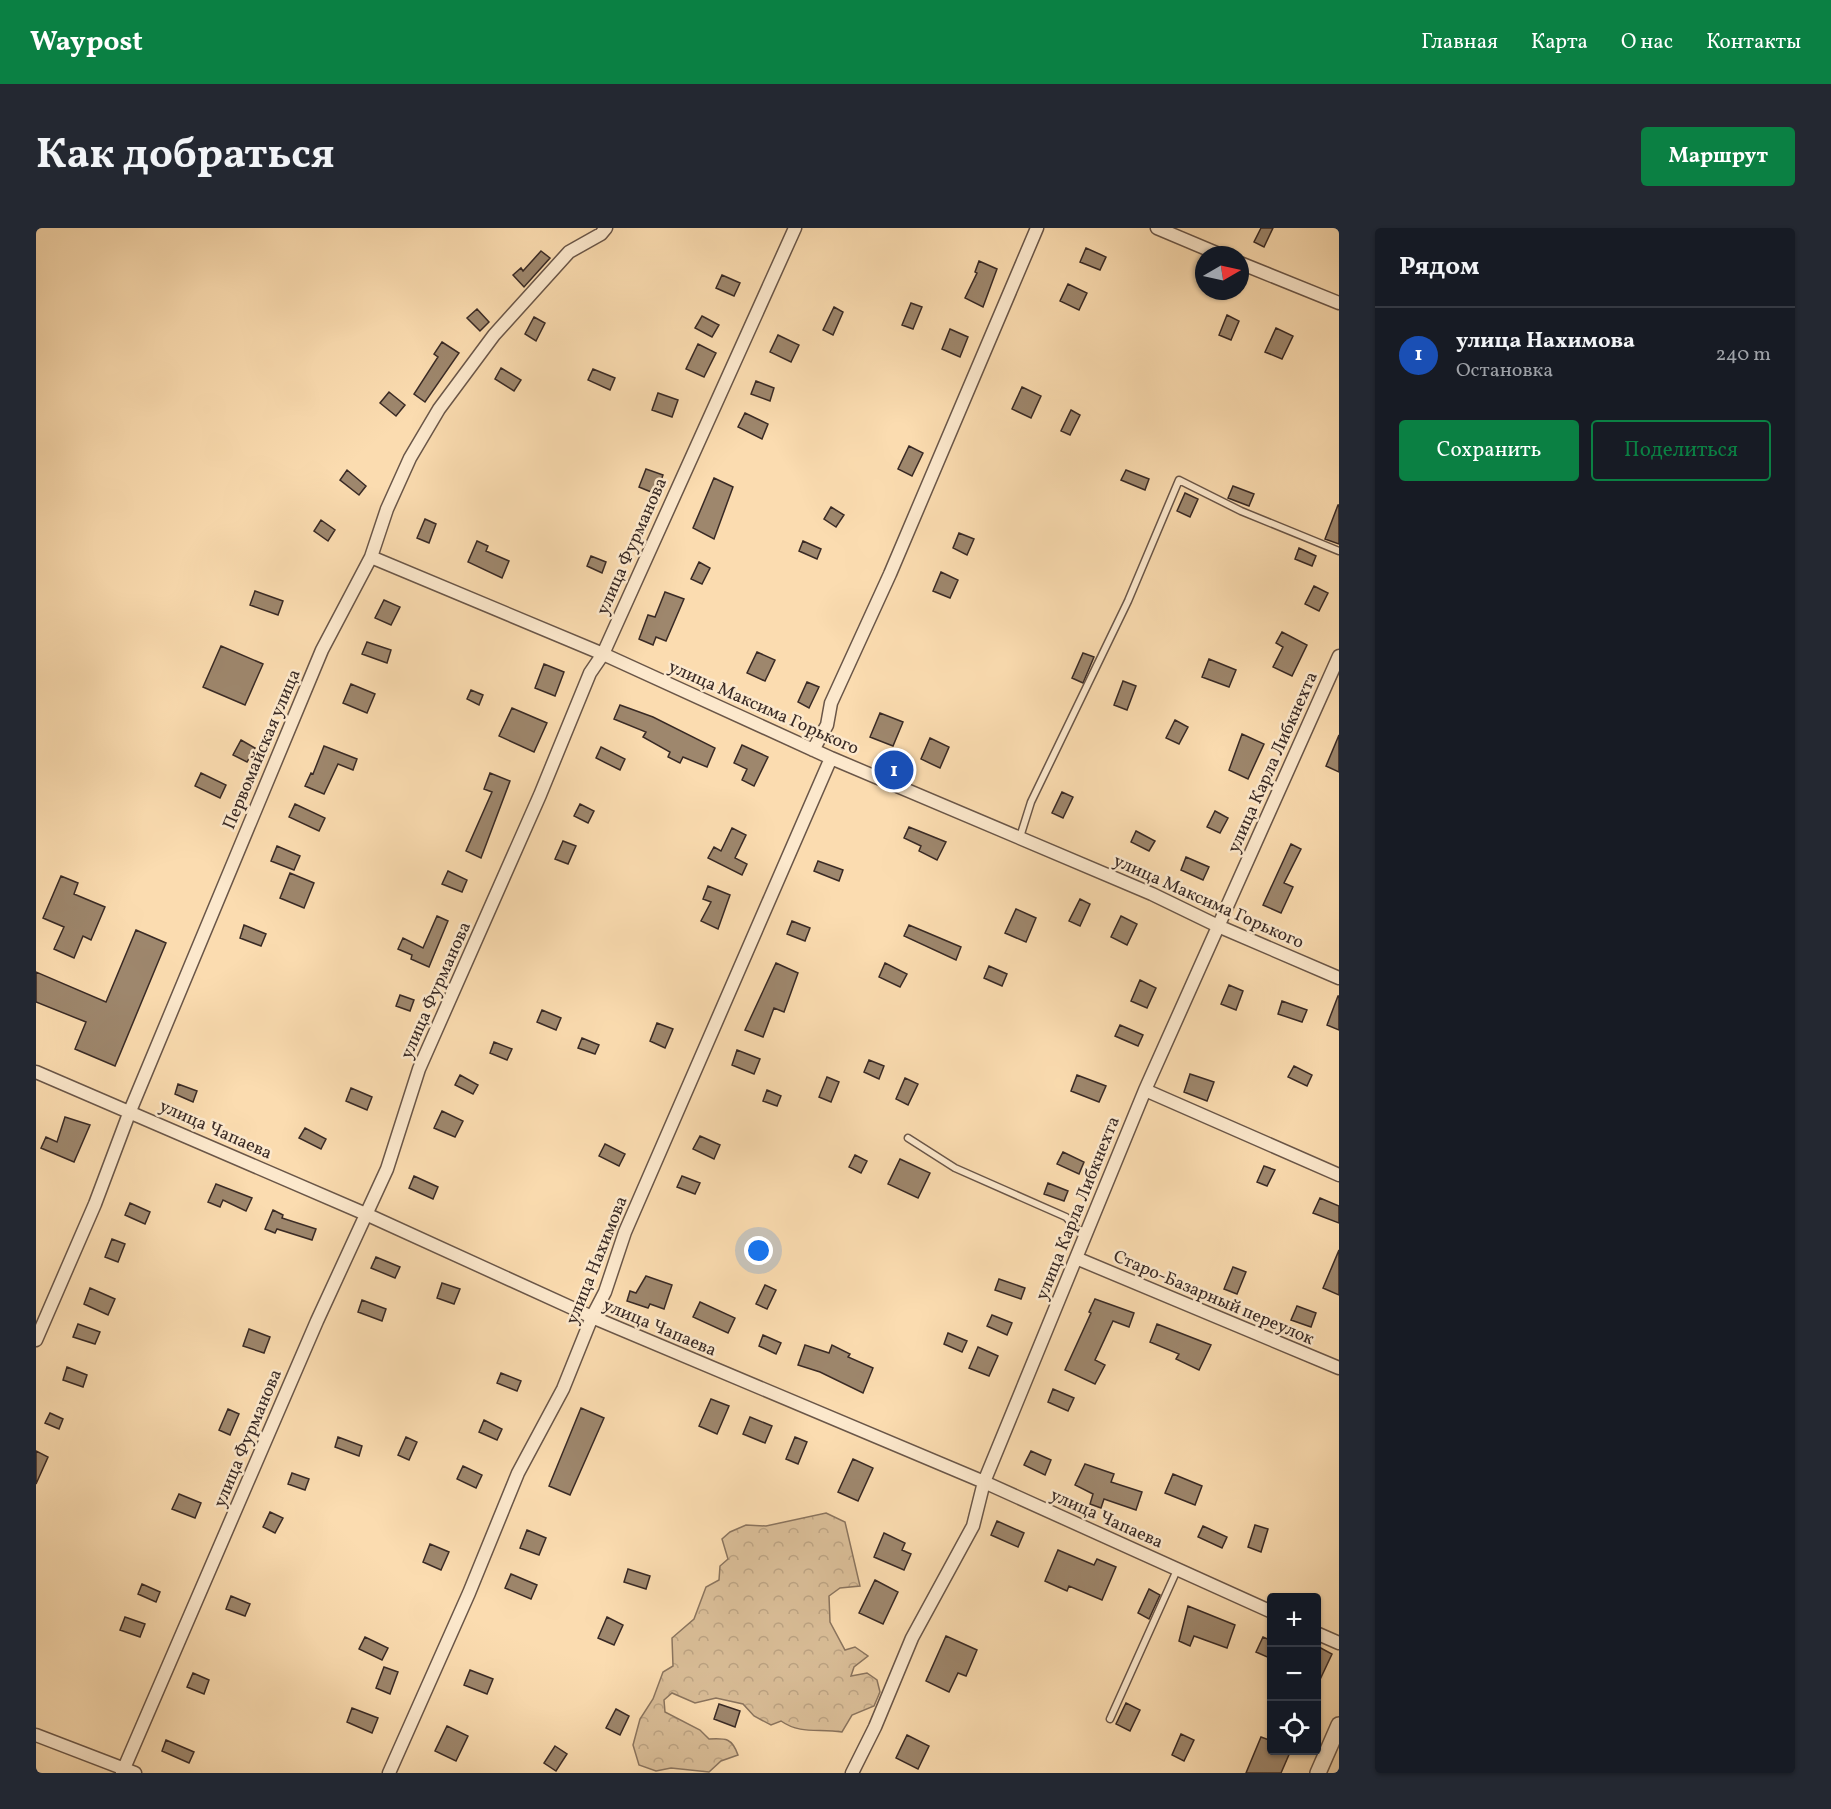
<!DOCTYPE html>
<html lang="ru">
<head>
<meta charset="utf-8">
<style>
	body { margin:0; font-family:Vollkorn,serif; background:#242831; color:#f1f3f6 }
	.controls { position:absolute; right:18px; bottom:18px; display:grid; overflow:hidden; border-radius:6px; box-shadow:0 2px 4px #0004 }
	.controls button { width:54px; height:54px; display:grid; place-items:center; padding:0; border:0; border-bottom:2px solid #363941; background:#171b24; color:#f1f3f6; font:30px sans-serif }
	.compass { position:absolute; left:1159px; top:18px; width:54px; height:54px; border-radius:50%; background:#171b24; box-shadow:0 2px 4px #0004; rotate:81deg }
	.you { position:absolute; left:723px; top:1023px; width:21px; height:21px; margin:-15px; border:4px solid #fff; border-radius:50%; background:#1a73e8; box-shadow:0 0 0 9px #1a73e833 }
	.badge { display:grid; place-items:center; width:39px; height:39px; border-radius:50%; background:#0b8043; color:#fff; font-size:20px; font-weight:700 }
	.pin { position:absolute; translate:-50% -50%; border:3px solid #fff; box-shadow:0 2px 6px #0006 }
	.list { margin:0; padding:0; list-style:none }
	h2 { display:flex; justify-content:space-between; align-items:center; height:78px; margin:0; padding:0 24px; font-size:26px }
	h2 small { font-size:20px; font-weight:400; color:#9ea1a6 }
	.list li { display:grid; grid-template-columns:39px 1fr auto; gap:18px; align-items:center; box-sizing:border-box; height:96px; padding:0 24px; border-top:2px solid #363941 }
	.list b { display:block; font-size:22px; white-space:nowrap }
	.list p { margin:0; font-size:20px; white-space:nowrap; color:#9ea1a6 }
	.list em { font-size:20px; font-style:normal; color:#9ea1a6 }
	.actions { display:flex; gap:12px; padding:18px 24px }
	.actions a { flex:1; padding:14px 0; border:2px solid #0b8043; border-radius:6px; text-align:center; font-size:21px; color:#0b8043 }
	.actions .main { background:#0b8043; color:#fff }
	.icon { flex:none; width:33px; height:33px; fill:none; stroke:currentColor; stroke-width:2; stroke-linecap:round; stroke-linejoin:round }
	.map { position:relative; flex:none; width:1303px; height:1545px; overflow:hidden; border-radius:6px }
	header { display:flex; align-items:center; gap:36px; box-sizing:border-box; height:84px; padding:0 30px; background:#0b8043; color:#fff }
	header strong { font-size:28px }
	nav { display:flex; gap:33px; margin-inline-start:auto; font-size:21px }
	.intro { display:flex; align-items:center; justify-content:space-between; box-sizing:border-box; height:144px; padding:0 36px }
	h1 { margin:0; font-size:42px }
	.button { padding:15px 27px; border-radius:6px; background:#0b8043; color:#fff; font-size:21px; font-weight:700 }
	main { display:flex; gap:36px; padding:0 36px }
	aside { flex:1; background:#171b24; border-radius:6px; box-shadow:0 2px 4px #0004 }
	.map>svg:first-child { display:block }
</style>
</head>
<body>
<header>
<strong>Waypost</strong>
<nav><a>Главная</a><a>Карта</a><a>О нас</a><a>Контакты</a></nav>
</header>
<div class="intro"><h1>Как добраться</h1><a class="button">Маршрут</a></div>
<main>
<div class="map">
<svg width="1303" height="1545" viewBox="0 0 1303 1545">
	<defs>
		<pattern id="forest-crowns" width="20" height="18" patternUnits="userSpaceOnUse" patternTransform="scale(1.5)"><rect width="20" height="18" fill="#dabe98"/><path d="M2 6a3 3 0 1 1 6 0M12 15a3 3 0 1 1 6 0" fill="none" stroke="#bca383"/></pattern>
	</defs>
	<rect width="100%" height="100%" fill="#fbdcb0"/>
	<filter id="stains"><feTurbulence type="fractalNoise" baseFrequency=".00333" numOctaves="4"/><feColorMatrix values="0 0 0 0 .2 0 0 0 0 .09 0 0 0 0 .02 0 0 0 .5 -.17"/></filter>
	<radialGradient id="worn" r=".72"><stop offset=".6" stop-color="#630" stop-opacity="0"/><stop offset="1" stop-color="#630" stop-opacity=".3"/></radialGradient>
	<path fill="url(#forest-crowns)" stroke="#8a745e" stroke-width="1.5" d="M790 1285 809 1294 824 1358 804 1360 793 1368 794 1394 809 1422 819 1419 832 1428 818 1439 815 1448 831 1445 841 1452 844 1464 838 1478 816 1487 806 1504C783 1500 765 1507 745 1493L735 1497 718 1488 707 1476 680 1470 659 1475 636 1465 628 1472 629 1484 664 1502 673 1511C690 1510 696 1510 702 1527L685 1533 673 1544 635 1540 620 1543 603 1537 597 1517 604 1491 617 1471 627 1444 637 1438 636 1410 658 1391 670 1359 683 1352 684 1338 692 1331 686 1311 694 1304 710 1297 730 1298Z"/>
	<path fill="#9e876d" stroke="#392a25" stroke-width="1.5" d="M1225 0H1237L1228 19 1218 14Z
		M1050 20 1070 29 1064 42 1044 34Z
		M505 23 514 30 488 59 477 47 485 40 487 43Z
		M943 33 961 41 947 79 929 70 941 45 939 44Z
		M686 47 704 55 698 68 680 60Z
		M1032 56 1051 65 1043 82 1024 73Z
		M875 75 886 79 877 101 866 97Z
		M798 79 807 84 797 107 787 102Z
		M441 81 453 94 444 103 431 90Z
		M1191 87 1203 93 1195 112 1183 107Z
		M666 88 683 97 676 109 659 100Z
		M498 89 509 95 500 113 489 106Z
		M1240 100 1257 108 1246 131 1229 124Z
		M914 101 932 109 924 129 906 121Z
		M742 107 763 117 755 134 734 124Z
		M406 114 423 125 389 174 378 166 402 129 398 126Z
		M662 116 680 125 668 149 650 141Z
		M465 140 485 152 478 163 459 151Z
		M557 141 579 150 574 162 552 152Z
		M720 153 738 160 734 173 715 166Z
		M986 159 1005 168 995 190 976 181Z
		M353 164 369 177 360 188 344 175Z
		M622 165 642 172 636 189 616 182Z
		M1035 182 1044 187 1034 207 1025 203Z
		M709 185 732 196 726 211 702 199Z
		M873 218 887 225 876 248 862 241Z
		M610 241 627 247 620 266 603 259Z
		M311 242 330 258 323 267 304 252Z
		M1090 242 1113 251 1109 262 1085 252Z
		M678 250 697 259 678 311 657 300Z
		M1197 258 1218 266 1213 278 1192 270Z
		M1149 265 1162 271 1154 289 1141 283Z
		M1302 277H1303V316L1289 311Z
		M795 279 808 287 800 299 788 291Z
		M389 291 400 296 393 315 381 310Z
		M285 292 299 302 292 313 278 303Z
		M923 305 938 311 931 327 917 320Z
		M441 313 452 318 450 323 473 333 466 350 432 334Z
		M767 313 785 321 781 331 763 323Z
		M1263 320 1280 328 1276 338 1259 331Z
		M555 328 570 334 566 345 551 338Z
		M663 334 674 340 666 356 655 351Z
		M905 344 922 352 914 370 897 363Z
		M1278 358 1292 365 1283 383 1269 376Z
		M219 363 247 373 242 387 214 377Z
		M629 364 648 371 630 413 620 409 617 417 603 411 612 387 619 389Z
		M348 372 364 379 355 397 339 390Z
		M1246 404 1271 417 1256 448 1237 439 1247 419 1240 415Z
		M331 414 355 422 351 435 326 426Z
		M185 418 227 436 209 477 167 459Z
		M721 424 739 432 729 453 711 445Z
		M1047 425 1058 429 1047 455 1036 450Z
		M1173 431 1200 442 1193 459 1166 449Z
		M508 436 528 444 519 468 499 460Z
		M1087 453 1100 458 1091 482 1078 477Z
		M771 454 783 459 773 480 762 474Z
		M315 456 339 466 331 485 307 475Z
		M435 462 447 467 443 477 431 471Z
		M584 477 617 489 679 520 671 539 647 529 644 535 632 529 634 524 607 509 610 504 578 491Z
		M476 480 511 495 498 524 463 508Z
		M844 485 867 494 857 518 834 509Z
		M1139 492 1152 499 1143 516 1130 510Z
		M1206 506 1228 516 1212 551 1193 542Z
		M1303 507V544L1290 538Z
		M894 510 913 519 904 540 885 531Z
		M205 512 219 520 211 534 197 527Z
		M706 517 732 529 718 558 706 552 711 541 698 535Z
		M288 518 321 531 317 542 302 536 288 566 269 558 275 545 277 546Z
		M565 519 589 531 584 542 560 530Z
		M165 545 190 557 184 570 159 558Z
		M454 545 474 553 445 630 430 623 456 564 448 561Z
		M1026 564 1037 569 1027 590 1016 585Z
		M259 576 289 590 283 603 253 589Z
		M544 576 558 583 552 595 538 588Z
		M1179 583 1192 590 1184 605 1171 599Z
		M873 599 910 614 901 632 883 623 885 618 868 610Z
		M696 600 710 607 699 630 711 636 706 647 672 630 678 619 685 623Z
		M1100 603 1119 613 1113 623 1095 614Z
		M527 613 540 618 532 636 519 631Z
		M1255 616 1265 621 1248 655 1257 659 1245 685 1227 677Z
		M241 618 264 628 258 642 235 633Z
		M1150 629 1173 639 1167 652 1145 642Z
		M782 633 807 642 803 653 778 643Z
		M412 643 431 652 426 664 406 656Z
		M254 645 278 655 268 680 244 670Z
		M25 648 42 655 38 666 69 679 55 712 47 708 38 730 18 721 28 699 7 690Z
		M672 658 694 667 682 701 665 693 675 674 667 671Z
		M1044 671 1054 676 1044 698 1033 693Z
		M980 681 1000 690 990 714 969 705Z
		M401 688 412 693 393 739 375 731 376 727 362 721 367 710 387 720Z
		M1085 688 1101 696 1091 717 1075 709Z
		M756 693 774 700 769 713 751 706Z
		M208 697 230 706 225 718 204 710Z
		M873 697 925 719 920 732 868 708Z
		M100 702 130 715 79 838 39 821 50 794 0 774V744L70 774Z
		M740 735 762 745 748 784 738 780 727 809 709 802Z
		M849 735 871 746 864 759 843 749Z
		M953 738 971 746 966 758 948 750Z
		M1104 752 1120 760 1111 780 1095 773Z
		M1193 757 1207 763 1200 782 1185 776Z
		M364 767 378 772 374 783 360 778Z
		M1302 768H1303V802L1291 797Z
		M1246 773 1271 782 1266 794 1242 786Z
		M506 782 525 790 520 802 501 794Z
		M621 795 637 801 629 820 614 813Z
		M1084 797 1107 807 1102 818 1079 808Z
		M546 810 563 817 559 826 542 820Z
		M458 814 476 821 471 832 454 825Z
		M701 822 724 831 718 846 696 837Z
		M833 832 848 838 843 851 828 844Z
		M1258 838 1276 847 1271 858 1252 849Z
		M1154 846 1178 854 1171 873 1148 864Z
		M424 847 442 857 437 866 419 857Z
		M1041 847 1070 858 1063 874 1035 863Z
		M791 849 803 854 795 874 783 869Z
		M869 850 882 856 872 877 860 871Z
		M142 856 161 863 157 874 139 866Z
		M315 860 336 869 331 882 310 873Z
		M731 862 745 868 741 878 727 873Z
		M406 883 427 893 419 909 398 900Z
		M29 889 54 897 38 934 5 920 10 909 21 914Z
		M269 900 290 911 285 921 263 910Z
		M664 908 684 917 678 931 657 921Z
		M569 916 589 926 583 938 563 928Z
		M1027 924 1048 934 1043 946 1021 936Z
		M819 927 831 933 825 945 813 939Z
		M864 931 894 945 882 970 852 956Z
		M1228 938 1239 942 1231 958 1221 954Z
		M378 948 402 959 397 971 373 960Z
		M646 948 664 955 659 966 641 959Z
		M1012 955 1032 963 1028 973 1008 966Z
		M180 956 216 970 210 983 187 972 184 979 172 974Z
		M1284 970 1303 978V995L1277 985Z
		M94 975 114 984 109 996 89 987Z
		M237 982 247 987 246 990 280 1001 276 1012 241 1001 239 1005 229 1001Z
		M76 1011 89 1016 82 1034 69 1029Z
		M1303 1022V1067L1287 1060Z
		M340 1029 364 1039 359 1050 335 1040Z
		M1197 1039 1210 1044 1201 1066 1188 1061Z
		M610 1048 636 1057 628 1081 614 1076 612 1080 591 1073 594 1063 600 1065Z
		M963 1051 989 1060 985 1071 959 1062Z
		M406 1055 424 1061 418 1076 401 1070Z
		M729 1057 740 1062 731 1081 720 1076Z
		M54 1060 79 1071 72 1087 48 1076Z
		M1059 1071 1098 1085 1093 1099 1077 1093 1059 1132 1069 1137 1059 1156 1029 1142 1055 1085 1053 1084Z
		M326 1072 350 1081 346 1093 322 1084Z
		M664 1074 699 1090 692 1105 657 1089Z
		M1261 1078 1280 1085 1275 1099 1255 1092Z
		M956 1087 976 1095 971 1107 951 1098Z
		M42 1096 64 1104 59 1116 37 1109Z
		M1121 1096 1175 1117 1163 1142 1140 1131 1143 1126 1114 1114Z
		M213 1101 234 1109 228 1125 207 1118Z
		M912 1105 931 1113 926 1124 908 1116Z
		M727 1107 745 1115 740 1126 723 1118Z
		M769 1117 793 1125 796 1117 814 1126 812 1129 837 1140 827 1165 784 1144 762 1137Z
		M942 1119 962 1128 953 1148 933 1140Z
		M31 1139 51 1147 47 1159 27 1152Z
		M465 1145 485 1153 481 1163 461 1155Z
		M1017 1161 1038 1170 1032 1183 1012 1174Z
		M675 1171 693 1178 681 1206 663 1198Z
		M545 1180 568 1190 534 1267 513 1258Z
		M192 1181 203 1186 194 1207 183 1202Z
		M14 1185 27 1191 23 1201 9 1195Z
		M714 1189 736 1198 729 1215 707 1206Z
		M448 1192 466 1201 461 1212 443 1204Z
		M302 1209 326 1218 323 1228 299 1219Z
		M370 1209 381 1214 373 1232 362 1227Z
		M759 1209 771 1214 762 1236 750 1231Z
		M0 1223 12 1229 0 1256Z
		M995 1223 1015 1232 1009 1247 988 1237Z
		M817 1231 837 1240 822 1273 802 1264Z
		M1049 1236 1078 1246 1075 1254 1106 1264 1100 1282 1068 1271 1065 1280 1054 1276 1057 1266 1039 1257Z
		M427 1238 446 1247 440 1260 421 1251Z
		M256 1245 273 1251 269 1262 252 1256Z
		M1137 1246 1166 1258 1159 1277 1129 1265Z
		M143 1266 165 1275 159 1290 136 1281Z
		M234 1284 247 1290 239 1305 227 1299Z
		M961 1293 988 1305 982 1319 955 1307Z
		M1219 1297 1232 1301 1225 1324 1212 1319Z
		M1167 1298 1191 1309 1186 1320 1162 1309Z
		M491 1302 510 1310 503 1327 484 1320Z
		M848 1305 869 1315 866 1322 875 1326 868 1342 838 1329Z
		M394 1316 413 1324 405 1342 387 1334Z
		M1022 1322 1058 1337 1061 1331 1080 1339 1066 1372 1033 1358 1031 1363 1009 1353Z
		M592 1341 614 1348 610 1361 588 1354Z
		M475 1346 501 1357 495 1371 469 1360Z
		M839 1352 862 1364 847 1396 823 1385Z
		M106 1356 124 1364 120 1374 102 1366Z
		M1113 1361 1124 1367 1113 1391 1102 1385Z
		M195 1368 214 1376 209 1388 190 1381Z
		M1152 1378 1199 1397 1191 1420 1158 1408 1154 1418 1143 1413Z
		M89 1389 109 1396 104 1409 84 1402Z
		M571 1389 587 1397 578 1417 562 1410Z
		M910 1408 941 1422 930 1448 922 1445 913 1464 890 1453Z
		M329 1409 352 1420 346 1432 323 1421Z
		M1227 1409 1236 1413V1431L1220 1424Z
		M1281 1418 1296 1426 1281 1458Z
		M348 1439 362 1444 354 1466 340 1460Z
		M434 1442 457 1451 451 1466 428 1457Z
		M157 1445 173 1452 168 1466 151 1459Z
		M1090 1475 1104 1482 1094 1503 1080 1496Z
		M683 1476 704 1483 699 1499 678 1491Z
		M316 1480 342 1490 336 1505 311 1494Z
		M580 1481 593 1488 584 1507 570 1500Z
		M411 1498 432 1508 420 1533 399 1523Z
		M1145 1506 1158 1512 1148 1533 1136 1527Z
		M871 1507 893 1518 882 1541 860 1530Z
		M1225 1509 1236 1513V1522H1255L1245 1545H1210Z
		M130 1512 158 1524 153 1535 126 1523Z
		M519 1518 531 1526 520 1543 508 1535Z"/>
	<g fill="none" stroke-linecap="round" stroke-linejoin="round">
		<defs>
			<path id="service" d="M984 609 995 574 1092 373 1143 252 1205 283 1303 323
				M872 910 919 940 1030 989 1048 1009
				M1074 1491 1141 1342"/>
			<path id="minor" d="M1121 0 1185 27
				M1204 35 1303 75
				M335 329 567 426 795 530 1116 666 1182 698 1303 750
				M777 522 791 497 795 475 854 346 1001 0
				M0 844 332 987 556 1089 948 1254 1236 1384
				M1109 862 1303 947
				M1040 1030 1303 1140
				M0 1112 59 976 94 883 286 422 335 329 351 281 374 230 403 181 458 107 533 24 565 6 570 0
				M1280 1405 1303 1415
				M0 1507 99 1545
				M86 1545 281 1093 351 941 383 841 504 567 554 445 567 426 759 0
				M353 1545 433 1365 482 1245 527 1161 556 1089 569 1064 589 1004 795 530
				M816 1545 839 1499 876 1410 937 1298 948 1254 1109 862 1303 428"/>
			<path id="tertiary" d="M1282 1545 1303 1497"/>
		</defs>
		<use href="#service" stroke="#6a5648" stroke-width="9"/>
		<use href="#minor" stroke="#6a5648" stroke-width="15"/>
		<use href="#tertiary" stroke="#6a5648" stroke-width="18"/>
		<use href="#service" stroke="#fce8cc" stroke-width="6"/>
		<use href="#minor" stroke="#fce8cc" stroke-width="12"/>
		<use href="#tertiary" stroke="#fce8cc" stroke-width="15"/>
	</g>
	<g text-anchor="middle" stroke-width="5" stroke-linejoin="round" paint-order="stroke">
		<g font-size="18" fill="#392a25" stroke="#fce8cc">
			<text transform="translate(595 318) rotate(-66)" y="6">улица Фурманова</text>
			<text transform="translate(728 479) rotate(24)" y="6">улица Максима Горького</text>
			<text transform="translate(225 521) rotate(-67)" y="6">Первомайская улица</text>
			<text transform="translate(1236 534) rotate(-66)" y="6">улица Карла Либкнехта</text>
			<text transform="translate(1173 673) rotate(24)" y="6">улица Максима Горького</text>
			<text transform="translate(399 762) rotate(-66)" y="6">улица Фурманова</text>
			<text transform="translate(180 901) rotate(24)" y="6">улица Чапаева</text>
			<text transform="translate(1041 980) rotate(-68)" y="6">улица Карла Либкнехта</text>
			<text transform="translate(560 1032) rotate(-68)" y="6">улица Нахимова</text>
			<text transform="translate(1178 1069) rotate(23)" y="6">Старо-Базарный переулок</text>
			<text transform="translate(624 1099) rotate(23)" y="6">улица Чапаева</text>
			<text transform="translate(211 1210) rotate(-67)" y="6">улица Фурманова</text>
			<text transform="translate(1071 1290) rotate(24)" y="6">улица Чапаева</text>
		</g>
	</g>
	<rect width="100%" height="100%" filter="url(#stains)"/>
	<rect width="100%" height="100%" fill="url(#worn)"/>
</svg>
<div class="controls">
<button>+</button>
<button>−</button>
<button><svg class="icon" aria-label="locate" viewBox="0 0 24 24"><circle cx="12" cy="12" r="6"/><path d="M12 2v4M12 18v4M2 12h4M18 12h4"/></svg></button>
</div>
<svg class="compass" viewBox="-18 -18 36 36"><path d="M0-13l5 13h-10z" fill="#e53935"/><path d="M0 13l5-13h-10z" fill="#9ea1a6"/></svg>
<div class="you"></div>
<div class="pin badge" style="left:858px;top:542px;background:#1a4fb4">1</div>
</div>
<aside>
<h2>Рядом<small></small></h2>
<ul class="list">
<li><span class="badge" style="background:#1a4fb4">1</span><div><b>улица Нахимова</b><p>Остановка</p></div><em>240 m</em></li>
</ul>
<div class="actions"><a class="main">Сохранить</a><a>Поделиться</a></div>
</aside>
</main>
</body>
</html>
